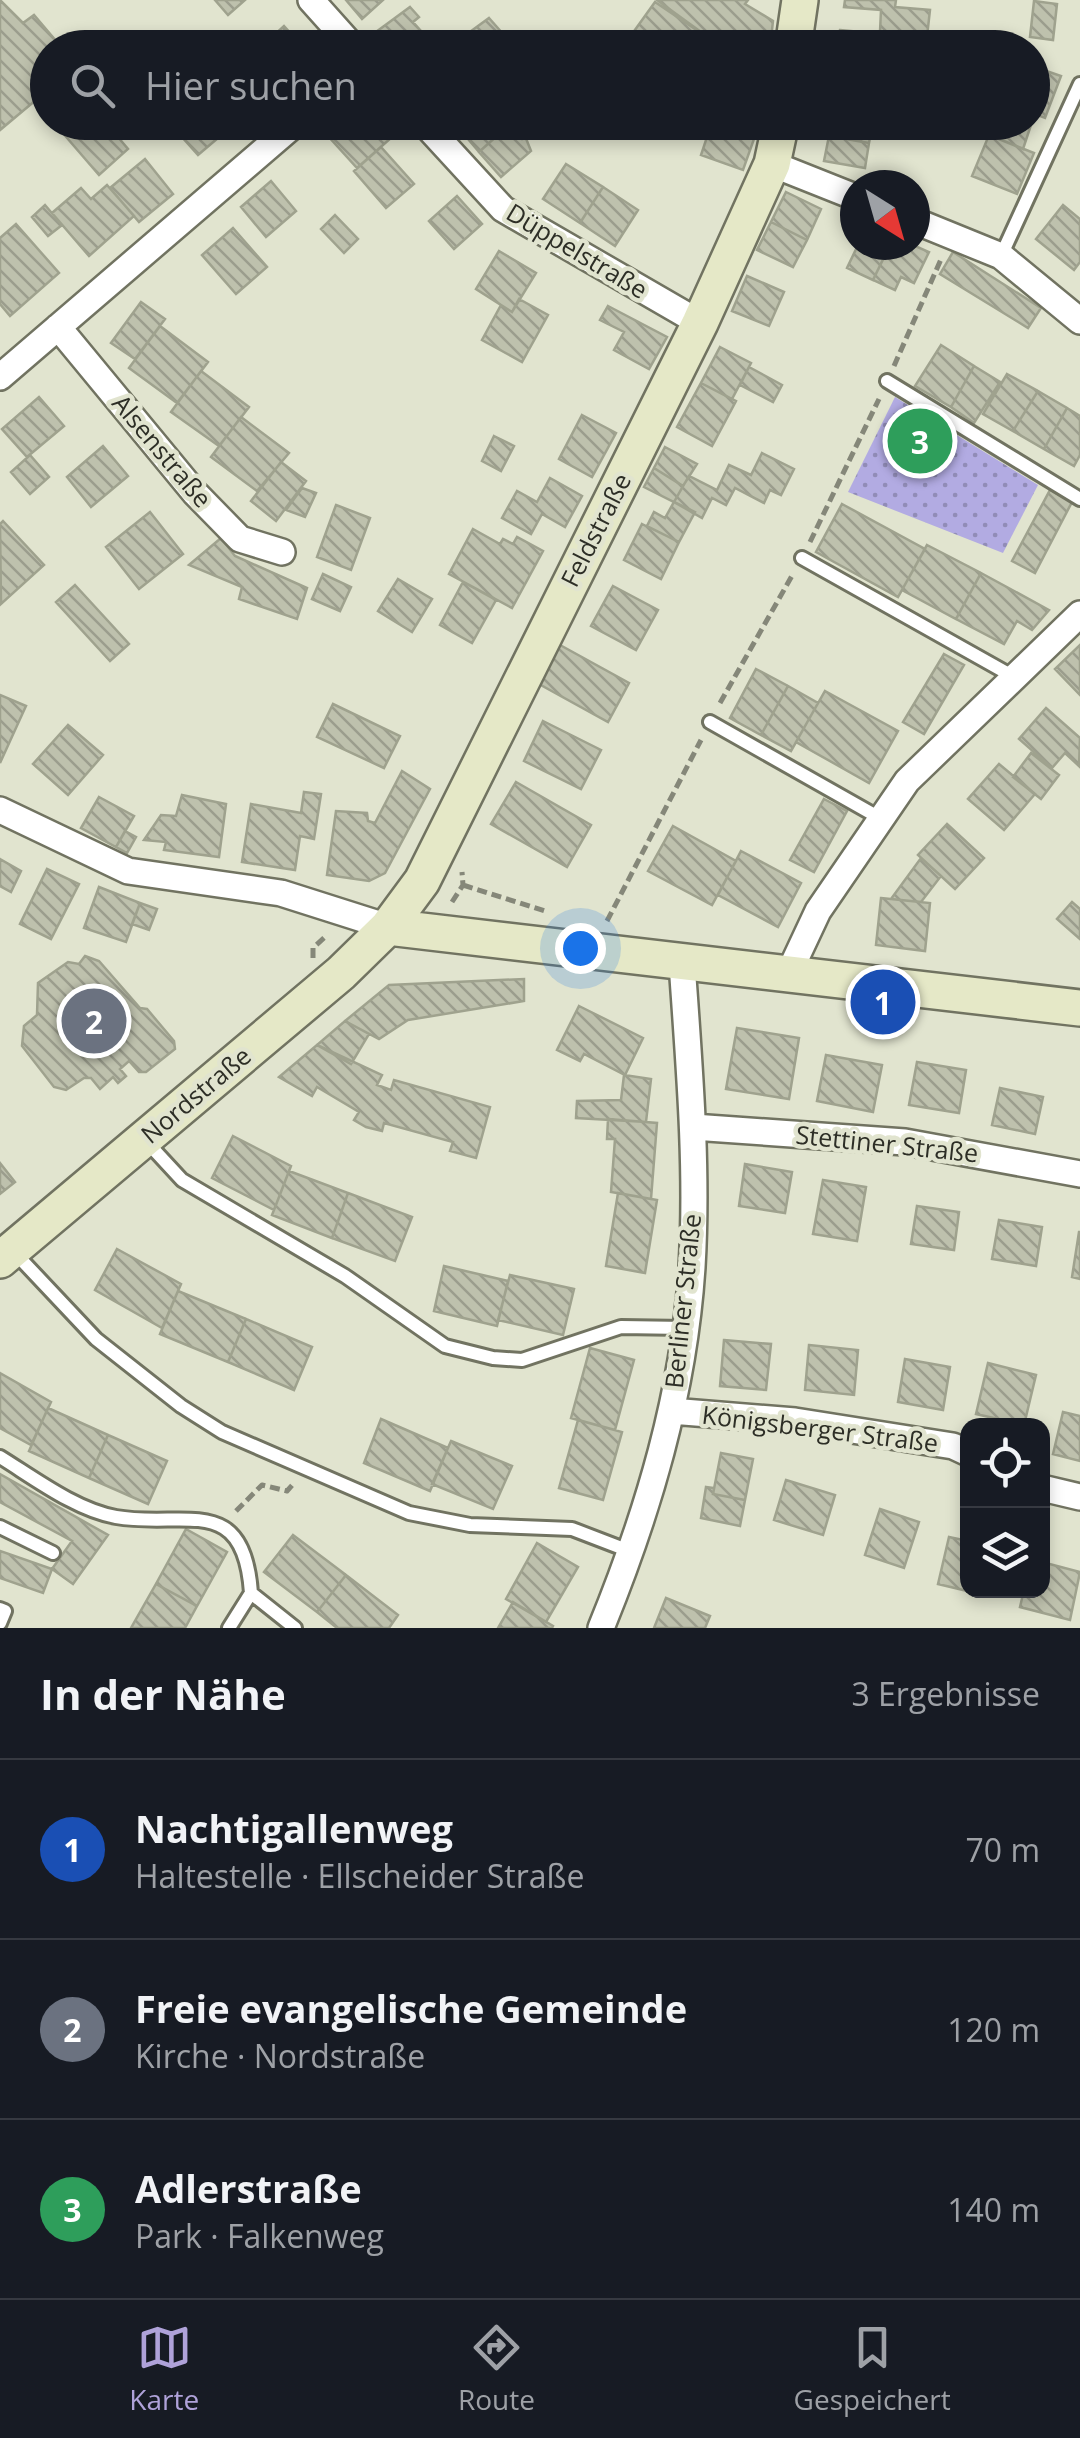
<!DOCTYPE html>
<html lang="de">
<head>
<meta charset="utf-8">
<style>
	body { margin:0; font-family:"Open Sans",sans-serif; background:#20242c; color:#f1f3f6 }
	.controls { position:absolute; right:30px; bottom:30px; display:grid; overflow:hidden; border-radius:20px; box-shadow:0 5px 15px #0003 }
	.controls button { width:90px; height:90px; display:grid; place-items:center; padding:0; border:0; border-bottom:2px solid #363941; background:#171b24; color:#f1f3f6; font:50px sans-serif }
	.compass { position:absolute; left:840px; top:170px; width:90px; height:90px; border-radius:50%; background:#171b24; box-shadow:0 5px 15px #0003; rotate:143deg }
	.you { position:absolute; left:580px; top:948px; width:35px; height:35px; margin:-25px; border:8px solid #fff; border-radius:50%; background:#1a73e8; box-shadow:0 0 0 15px #1a73e833 }
	.badge { display:grid; place-items:center; width:65px; height:65px; border-radius:50%; background:#afa2d9; color:#fff; font-size:32px; font-weight:700 }
	.pin { position:absolute; translate:-50% -50%; border:5px solid #fff; box-shadow:0 2px 10px #0006 }
	.list { margin:0; padding:0; list-style:none }
	h2 { display:flex; justify-content:space-between; align-items:center; height:130px; margin:0; padding:0 40px; font-size:42px }
	h2 small { font-size:32px; font-weight:400; color:#9ea1a6 }
	.list li { display:grid; grid-template-columns:65px 1fr auto; gap:30px; align-items:center; box-sizing:border-box; height:180px; padding:0 40px; border-top:2px solid #363941 }
	.list b { display:block; font-size:38px; white-space:nowrap }
	.list p { margin:0; font-size:32px; white-space:nowrap; color:#9ea1a6 }
	.list em { font-size:32px; font-style:normal; color:#9ea1a6 }
	.icon { flex:none; width:55px; height:55px; fill:none; stroke:currentColor; stroke-width:2; stroke-linecap:round; stroke-linejoin:round }
	.map { position:relative; flex:none; width:1080px; height:1628px; overflow:hidden }
	.search { position:absolute; background:#171b24; box-shadow:0 5px 15px #0003; left:30px; right:30px; top:30px; height:110px; display:flex; align-items:center; gap:25px; box-sizing:border-box; padding:0 35px; border-radius:55px; color:#9ea1a6; font-size:38px }
	.sheet { height:670px; background:#171b24 }
	nav { display:flex; justify-content:space-around; align-items:center; box-sizing:border-box; height:140px; border-top:2px solid #363941; background:#171b24; font-size:28px; color:#9ea1a6 }
	nav a { display:grid; justify-items:center; gap:5px }
	nav .on { color:#afa2d9 }
	.map>svg:first-child { display:block }
</style>
</head>
<body>
<div class="map">
<svg width="1080" height="1628" viewBox="0 0 1080 1628">
	<defs>
		<pattern id="grass-dots" width="8" height="8" patternUnits="userSpaceOnUse" patternTransform="scale(2.5)"><rect width="8" height="8" fill="#b2abe2"/><path d="M2 2h.1M6 6h.1" fill="none" stroke="#918cb7" stroke-width="1.8" stroke-linecap="round"/></pattern>
		<pattern id="building-back-hatch" width="6" height="6" patternUnits="userSpaceOnUse" patternTransform="scale(2.5)"><rect width="6" height="6" fill="#bec1ad"/><path d="M-1 5l2 2M0 0l6 6M5-1l2 2" fill="none" stroke="#9b9d8d"/></pattern>
	</defs>
	<rect width="100%" height="100%" fill="#e1e4cf"/>
	<path fill="url(#grass-dots)" d="M895 397 1038 485 1003 553 848 492Z"/>
	<path fill="url(#building-back-hatch)" stroke="#9fa28e" stroke-width="2.5" d="M0 0 23 23 34 15 62 48H48V90L0 130Z
		M215 0H245L228 15Z
		M346 0H383L362 19Z
		M657 0H748L745 4 773 21 770 48H723Z
		M845 0H896L895 7 930 10 927 37 880 32 881 10 844 7Z
		M1034 1 1057 4 1053 40 1030 37Z
		M655 2 723 48H622Z
		M410 7 419 17 413 22 429 40 421 48H390L376 32Z
		M489 18 510 42 504 48H448Z
		M284 26 304 48H260Z
		M840 30 881 34 880 48H838Z
		M1032 66 1061 76 1045 118 1032 113Z
		M115 122 123 131 117 136 128 149 99 175 55 124Z
		M180 122H217L225 132 198 155 174 128Z
		M342 122H376L391 138 357 168 328 136Z
		M463 122H507L509 125 479 152 458 127Z
		M712 122H760L743 170 701 155Z
		M831 122H873L869 143 829 136Z
		M994 122H1032L1023 149 989 135Z
		M509 125 522 139 525 136 531 151 501 177 479 152Z
		M989 135 1034 153 1017 194 972 176Z
		M829 136 869 143 865 168 824 161Z
		M381 147 414 184 386 208 354 171Z
		M145 159 173 194 139 222 110 188Z
		M566 164 603 187 580 223 543 199Z
		M271 181 296 211 266 237 241 207Z
		M107 185 134 216 89 256 52 213 81 188 91 199Z
		M603 187 638 210 615 246 580 223Z
		M786 192 821 209 807 240 771 222Z
		M457 196 482 224 454 249 429 221Z
		M45 205 62 225 48 236 32 217Z
		M1063 205 1080 219V262L1074 270 1036 239Z
		M335 215 358 239 344 253 321 229Z
		M771 222 807 240 793 267 757 250Z
		M16 224 59 273 10 316 0 304V238Z
		M233 228 267 267 236 294 202 255Z
		M858 245H890L873 280 847 268Z
		M890 245H913L929 252 914 283 901 277 895 290 873 280Z
		M499 251 536 273 512 312 476 289Z
		M953 252 1041 308 1028 328 940 274Z
		M747 276 784 292 769 326 732 311Z
		M519 299 548 315 522 362 482 340 501 305 512 312Z
		M141 302 165 319 135 359 111 343Z
		M608 306 667 337 649 369 614 350 624 332 600 320Z
		M160 326 208 362 177 403 129 368Z
		M941 345 974 366 951 407 915 386Z
		M720 347 751 363 732 399 701 383Z
		M974 366 1000 382 974 423 951 407Z
		M749 367 782 385 773 402 740 385Z
		M201 371 249 407 219 446 171 412Z
		M1007 374 1038 391 1013 431 983 414Z
		M701 383 736 401 712 446 677 427Z
		M1038 391 1067 408 1044 449 1013 431Z
		M39 397 64 426 27 457 2 429Z
		M1067 408 1080 416V455L1074 466 1044 449Z
		M582 415 616 433 592 477 559 459Z
		M241 417 289 453 257 491 211 457Z
		M494 436 514 446 501 471 482 461Z
		M103 446 128 476 91 507 67 477Z
		M665 447 697 464 683 486 654 468Z
		M762 453 794 469 781 495 770 490 764 503 735 488 726 505 712 498 702 518 674 502 689 476 717 490 729 465 751 475Z
		M30 455 49 477 30 494 11 472Z
		M281 462 306 481 276 521 251 501Z
		M654 468 683 486 674 502 644 487Z
		M550 478 582 496 565 527 542 514 531 534 502 518 517 491 537 502Z
		M302 488 316 493 305 517 286 510Z
		M1050 490 1072 502 1035 573 1012 561Z
		M674 502 695 512 679 542 647 526 654 512 665 518Z
		M842 504 925 549 898 597 816 552Z
		M336 505 370 518 351 570 317 557Z
		M150 512 183 554 139 589 106 547Z
		M3 521 44 565 1 604 0 524Z
		M642 524 679 542 661 579 624 560Z
		M473 529 500 544 503 539 513 544 517 537 543 551 512 608 449 574Z
		M221 538 235 556 307 588 297 619 239 599 242 587 189 565Z
		M927 545 981 573 956 619 902 590Z
		M981 573 1049 610 1032 630 1017 621 1004 644 956 619Z
		M323 574 351 587 340 611 312 599Z
		M398 579 432 599 412 632 378 611Z
		M463 582 496 600 472 643 440 625Z
		M75 585 129 644 110 661 56 602Z
		M613 586 658 610 636 650 591 626Z
		M560 645 629 683 608 722 539 684Z
		M1080 645V695L1055 669Z
		M944 654 964 665 924 734 903 722Z
		M756 669 788 686 761 735 730 718Z
		M788 686 818 703 791 751 761 735Z
		M825 691 898 731 869 783 796 742Z
		M0 695 26 706 0 763Z
		M333 704 400 736 384 768 317 737Z
		M1046 708 1080 738 1079 766 1065 753 1052 768 1019 739Z
		M543 721 601 750 581 789 524 761Z
		M68 725 103 755 68 795 33 764Z
		M1031 753 1059 775 1041 799 1013 777Z
		M999 764 1035 794 1004 830 968 799Z
		M402 771 430 789 385 873 369 881 327 875 336 811 367 813 368 821 375 823Z
		M516 782 591 825 567 867 491 824Z
		M304 792 321 794 314 839 300 836 295 870 242 862 251 804 301 813Z
		M182 795 226 804 219 857 164 850 166 842 144 840 161 815 176 816Z
		M99 797 134 816 116 847 81 828Z
		M824 799 847 811 814 872 790 860Z
		M947 824 984 858 955 889 918 855Z
		M673 826 736 861 712 905 648 871Z
		M125 831 136 837 127 853 116 847Z
		M741 851 801 883 778 927 718 895Z
		M921 858 941 876 921 902 891 899Z
		M0 859 21 871 11 892 0 886Z
		M47 869 79 884 51 939 20 924Z
		M99 887 140 903 126 942 84 928Z
		M881 898 930 903 925 951 876 945Z
		M1072 902 1080 909V939L1057 919Z
		M140 903 157 909 149 930 132 924Z
		M85 956 99 961 140 1008 147 1009 174 1041 175 1049 146 1072H139L129 1061 120 1069 126 1076 118 1083 113 1077 100 1089 91 1078H84L66 1090 54 1087 22 1046 24 1026 37 1015 38 983 68 962 79 964Z
		M524 979V1001L408 1020 379 1039 345 1021 389 985Z
		M579 1006 643 1038 625 1075 584 1054 580 1061 557 1050Z
		M345 1021 369 1034 351 1064 317 1045Z
		M737 1028 799 1038 789 1099 726 1089Z
		M317 1045 382 1075 377 1085 391 1090 394 1080 490 1107 476 1158 450 1151 453 1142 384 1123 382 1131 366 1127 354 1120 359 1112 317 1087 312 1096 279 1077Z
		M826 1055 882 1065 873 1112 817 1101Z
		M917 1062 966 1070 959 1113 909 1105Z
		M624 1075 651 1079 646 1122 576 1118 577 1101 621 1100Z
		M1000 1088 1043 1097 1035 1134 992 1125Z
		M608 1119 657 1123 651 1199 611 1192 615 1139H607Z
		M233 1136 291 1166 274 1210 212 1178Z
		M0 1163 15 1182 0 1194Z
		M745 1164 792 1172 785 1213 739 1206Z
		M289 1171 348 1193 332 1238 272 1215Z
		M823 1180 866 1187 857 1241 813 1234Z
		M348 1193 412 1217 395 1261 332 1238Z
		M618 1193 657 1200 645 1273 606 1266Z
		M917 1206 959 1212 954 1250 911 1244Z
		M999 1220 1042 1227 1036 1266 992 1259Z
		M1079 1232H1080V1279L1072 1277Z
		M117 1249 181 1284 162 1328 95 1290Z
		M444 1266 508 1281 497 1326 434 1311Z
		M510 1275 574 1289 563 1335 498 1320Z
		M178 1291 246 1319 228 1362 160 1334Z
		M246 1319 312 1347 294 1390 228 1362Z
		M724 1340 771 1344 766 1390 720 1386Z
		M809 1345 858 1350 854 1395 805 1390Z
		M590 1348 634 1360 615 1430 571 1418Z
		M905 1359 950 1367 943 1410 898 1402Z
		M988 1363 1036 1375 1024 1425 976 1414Z
		M0 1373 51 1402 31 1445 0 1428Z
		M48 1408 108 1435 89 1478 29 1451Z
		M1063 1412 1080 1416V1461L1053 1454Z
		M381 1419 448 1448 430 1491 364 1463Z
		M578 1420 622 1432 603 1500 559 1488Z
		M108 1435 167 1461 148 1504 89 1478Z
		M451 1441 512 1466 493 1509 432 1484Z
		M721 1453 753 1459 745 1500 713 1494Z
		M0 1474 108 1535 73 1584 52 1569 72 1541 0 1502Z
		M786 1480 835 1495 823 1535 774 1520Z
		M706 1487 714 1488 713 1494 745 1500 740 1526 701 1518Z
		M880 1509 919 1522 904 1568 865 1555Z
		M186 1529 227 1552 197 1606 156 1584Z
		M293 1535 346 1575 317 1612 264 1572Z
		M949 1537 968 1541V1590H989L988 1596 938 1584Z
		M537 1543 578 1567 546 1622 506 1599Z
		M0 1551 52 1569 43 1593 0 1578Z
		M1042 1562 1080 1572 1070 1620 1020 1607 1024 1590H1042Z
		M346 1575 398 1615 389 1628H337L317 1612Z
		M156 1584 197 1606 185 1628H131Z
		M666 1598 710 1616 705 1628H654Z
		M513 1602 553 1626 552 1628H498Z"/>
	<g fill="none" stroke-linecap="round" stroke-linejoin="round">
		<defs>
			<path id="lane" d="M1001 256 1080 84
				M887 381 1080 499
				M802 558 1014 677
				M710 722 878 817
				M145 1140 182 1180 345 1276 445 1346 493 1358 522 1360 621 1327 685 1328
				M15 1253 96 1339 181 1406 222 1432 409 1513 470 1525 572 1529 632 1552
				M0 1457C34 1478 76 1510 116 1517 184 1529 244 1491 251 1593L229 1628
				M0 1527 53 1553
				M251 1593 295 1628
				M0 1609 5 1611 0 1623"/>
			<path id="street" d="M311 0 354 48
				M423 122 503 209 700 323
				M772 164 855 197
				M915 221 1001 256 1080 321
				M58 327 195 493 240 539 282 552
				M0 377 297 122
				M0 810 128 871 281 893 388 927
				M788 975 818 911 907 781 1080 614
				M693 1127 905 1142 1080 1174
				M671 1411 795 1421 953 1446 968 1453
				M1042 1488 1080 1497
				M601 1628C648 1513 684 1393 692 1267 698 1166 689 1064 682 963"/>
			<path id="secondary" d="M793 48 800 0
				M388 927 1080 1008
				M0 1260 341 973 388 927 422 881 700 323 772 164 781 122"/>
		</defs>
		<use href="#lane" stroke="#717361" stroke-width="18"/>
		<use href="#street" stroke="#717361" stroke-width="30"/>
		<use href="#secondary" stroke="#717361" stroke-width="40"/>
		<path stroke="#858779" stroke-width="5" stroke-dasharray="10 5" stroke-linecap="butt" d="M894 366 942 257
			M810 542 879 399
			M720 703 793 574
			M463 885 548 912
			M452 902 463 885 462 872
			M607 921 701 740
			M313 958V948L327 935
			M236 1511 262 1485 287 1491 295 1482"/>
		<use href="#lane" stroke="#fff" stroke-width="12"/>
		<use href="#street" stroke="#fff" stroke-width="25"/>
		<use href="#secondary" stroke="#e5e8c7" stroke-width="35"/>
	</g>
	<g text-anchor="middle" stroke-width="9" stroke-linejoin="round" paint-order="stroke">
		<g font-size="25" fill="#2d2e26" stroke="#e1e4cf">
			<text transform="translate(577 251) rotate(31)" y="9">Düppelstraße</text>
			<text transform="translate(162 451) rotate(50)" y="9">Alsenstraße</text>
			<text transform="translate(596 530) rotate(-63)" y="9">Feldstraße</text>
			<text transform="translate(196 1095) rotate(-40)" y="9">Nordstraße</text>
			<text transform="translate(887 1144) rotate(6)" y="9">Stettiner Straße</text>
			<text transform="translate(683 1301) rotate(-84)" y="9">Berliner Straße</text>
			<text transform="translate(820 1429) rotate(7)" y="9">Königsberger Straße</text>
		</g>
	</g>
</svg>
<div class="controls">
<button><svg class="icon" aria-label="locate" viewBox="0 0 24 24"><circle cx="12" cy="12" r="6"/><path d="M12 2v4M12 18v4M2 12h4M18 12h4"/></svg></button>
<button><svg class="icon" aria-label="layers" viewBox="0 0 24 24"><path d="M12 4l9 5-9 5-9-5zM3 14l9 5 9-5"/></svg></button>
</div>
<svg class="compass" viewBox="-18 -18 36 36"><path d="M0-13l5 13h-10z" fill="#e53935"/><path d="M0 13l5-13h-10z" fill="#9ea1a6"/></svg>
<div class="you"></div>
<div class="pin badge" style="left:883px;top:1002px;background:#1a4fb4">1</div>
<div class="pin badge" style="left:94px;top:1021px;background:#6b7280">2</div>
<div class="pin badge" style="left:920px;top:441px;background:#2e9e5b">3</div>
<div class="search"><svg class="icon" aria-label="search" viewBox="0 0 24 24"><circle cx="10" cy="10" r="6"/><path d="M15 15l6 6"/></svg>Hier suchen</div>
</div>
<section class="sheet">
<h2>In der Nähe<small>3 Ergebnisse</small></h2>
<ul class="list">
<li><span class="badge" style="background:#1a4fb4">1</span><div><b>Nachtigallenweg</b><p>Haltestelle · Ellscheider Straße</p></div><em>70 m</em></li>
<li><span class="badge" style="background:#6b7280">2</span><div><b>Freie evangelische Gemeinde</b><p>Kirche · Nordstraße</p></div><em>120 m</em></li>
<li><span class="badge" style="background:#2e9e5b">3</span><div><b>Adlerstraße</b><p>Park · Falkenweg</p></div><em>140 m</em></li>
</ul>
</section>
<nav>
<a class="on"><svg class="icon" aria-label="map" viewBox="0 0 24 24"><path d="M3 6l6-2 6 2 6-2v14l-6 2-6-2-6 2zM9 4v14M15 6v14"/></svg>Karte</a>
<a><svg class="icon" aria-label="directions" viewBox="0 0 24 24"><path d="M12 3l9 9-9 9-9-9zM9 14v-3h6M13 9l2 2-2 2"/></svg>Route</a>
<a><svg class="icon" aria-label="saved" viewBox="0 0 24 24"><path d="M7 4h10v16l-5-4-5 4z"/></svg>Gespeichert</a>
</nav>
</body>
</html>
